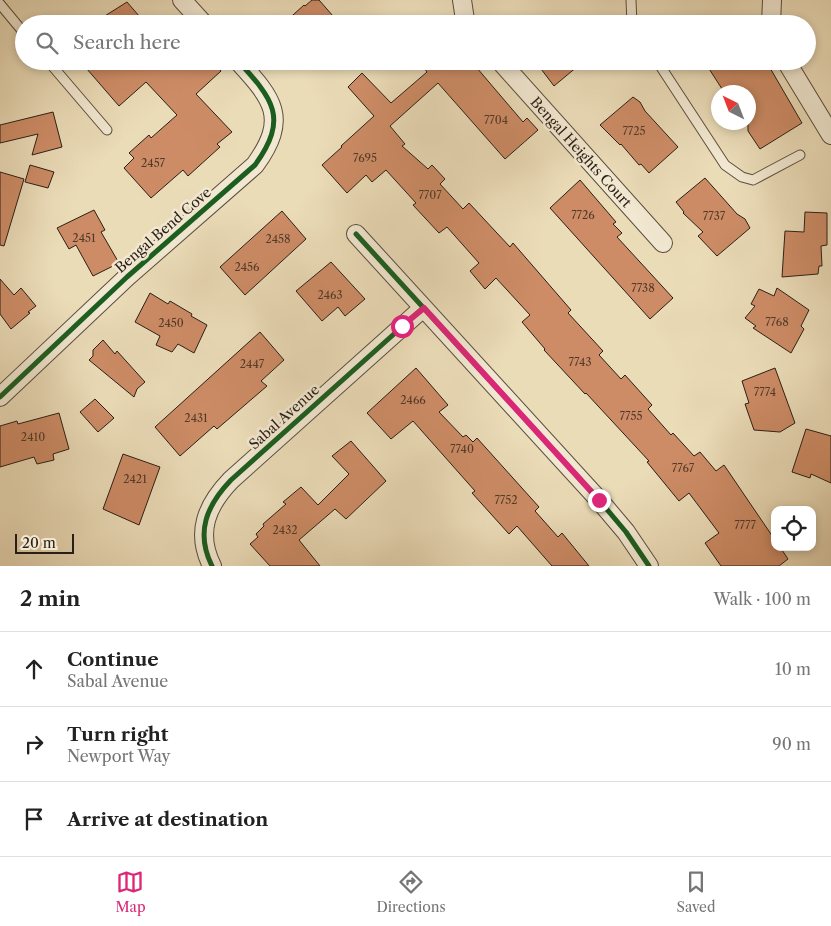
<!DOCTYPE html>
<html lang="en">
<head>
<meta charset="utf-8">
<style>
	body { margin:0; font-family:"Libre Caslon Text",serif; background:#f6f6f6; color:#222 }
	.controls { position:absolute; right:15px; bottom:15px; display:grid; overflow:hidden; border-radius:10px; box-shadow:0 2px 8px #0003 }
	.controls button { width:45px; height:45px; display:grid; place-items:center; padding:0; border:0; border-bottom:1px solid #e0e0e0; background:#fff; color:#222; font:25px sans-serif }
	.compass { position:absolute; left:711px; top:85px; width:45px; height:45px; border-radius:50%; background:#fff; box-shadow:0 2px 8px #0003; rotate:318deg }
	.scale { position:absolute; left:15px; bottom:12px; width:59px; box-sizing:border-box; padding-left:5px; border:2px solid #291f16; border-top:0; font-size:14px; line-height:18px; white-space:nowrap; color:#291f16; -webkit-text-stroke:4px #f2e8d1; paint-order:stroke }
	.stop { position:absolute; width:15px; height:15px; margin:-11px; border:4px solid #db2777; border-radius:50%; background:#fff }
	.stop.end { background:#db2777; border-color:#fff; box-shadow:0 1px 5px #0008 }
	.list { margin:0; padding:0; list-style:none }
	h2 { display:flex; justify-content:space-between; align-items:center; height:65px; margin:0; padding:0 20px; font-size:21px }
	h2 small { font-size:16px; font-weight:400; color:#767676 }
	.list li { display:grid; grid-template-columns:32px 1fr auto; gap:15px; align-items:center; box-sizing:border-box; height:75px; padding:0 20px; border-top:1px solid #e0e0e0 }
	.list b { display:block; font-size:19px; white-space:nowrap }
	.list p { margin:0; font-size:16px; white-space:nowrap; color:#767676 }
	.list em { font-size:16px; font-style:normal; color:#767676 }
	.icon { flex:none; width:28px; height:28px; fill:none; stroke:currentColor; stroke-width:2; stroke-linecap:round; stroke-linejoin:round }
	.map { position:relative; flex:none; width:831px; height:566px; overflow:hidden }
	.search { position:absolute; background:#fff; box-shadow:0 2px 8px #0003; left:15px; right:15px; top:15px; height:55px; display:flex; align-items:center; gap:12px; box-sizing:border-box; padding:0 18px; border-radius:28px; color:#767676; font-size:19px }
	.sheet { height:290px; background:#fff }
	nav { display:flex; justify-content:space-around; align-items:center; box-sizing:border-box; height:70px; border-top:1px solid #e0e0e0; background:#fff; font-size:14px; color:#767676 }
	nav a { display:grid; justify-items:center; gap:2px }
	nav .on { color:#db2777 }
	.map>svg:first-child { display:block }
</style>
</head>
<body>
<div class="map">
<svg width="831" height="566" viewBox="0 0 831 566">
	<rect width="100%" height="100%" fill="#ebdcb8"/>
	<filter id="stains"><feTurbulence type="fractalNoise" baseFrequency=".004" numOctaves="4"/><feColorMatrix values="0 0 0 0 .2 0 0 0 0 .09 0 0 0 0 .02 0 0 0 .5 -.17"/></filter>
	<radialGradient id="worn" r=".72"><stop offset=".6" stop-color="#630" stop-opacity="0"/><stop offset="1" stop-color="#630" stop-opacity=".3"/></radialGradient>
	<path fill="#cd8c66" stroke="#291f16" d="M312 0H319L333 16 324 24H283L304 5 305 6Z
		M127 2 146 24H92Z
		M80 61H212L221 71 196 94 232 132 217 144 220 147 188 176 183 170 151 198 124 168 134 158 129 153 149 135 151 138 177 115 146 82 119 106Z
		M419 61H471L523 122 527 118 538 130 505 159 438 83 390 126 405 144 402 146 428 169 432 165 445 179 440 184 463 209 469 203 510 247 513 243 571 310 568 313 603 351 599 355 621 379 625 375 652 405 648 409 671 435 673 433 694 456 700 452 716 471 724 465 775 540V547H780L788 559 779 566H721L705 543 719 533 689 493 679 501 647 462 649 461 586 393 585 394 544 350 545 349 522 322 530 315 496 278 485 289 470 271 479 263 447 227 439 233 413 205 416 203 386 170 372 182 366 175 347 193 322 165 342 147 341 146 374 116 348 87 362 73 391 103 427 72Z
		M535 61H584L554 86Z
		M704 61H766L802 123 760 149 748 131V92H724Z
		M633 97 640 102 645 111 678 147 649 173 641 164 639 165 621 144 620 145 600 125Z
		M53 112 62 147 32 155 38 134 0 143V125Z
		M30 165 54 172 48 188 25 182Z
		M0 172 24 179 4 246 0 245Z
		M705 178 737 214 745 219 750 228 717 256 698 236 703 232 683 213 684 212 676 202Z
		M580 180 616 222 613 224 622 233 617 237 673 298 650 319 550 208Z
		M94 210 105 230 101 232 119 263 93 276 76 245 69 249 57 228Z
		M282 211 306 239 245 295 220 267Z
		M805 212 827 213V245L821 246 822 266H819L818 274 782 277 785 231 804 232Z
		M331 262 365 299 345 316 338 307 322 321 296 291Z
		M0 279 14 295 21 288 36 306 28 312 30 313 11 329 0 314Z
		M777 288 809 310 801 326 804 329 791 353 753 328 756 326 745 318 755 306 751 304 759 289 774 296Z
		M150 293 168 304 170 301 192 314 191 316 207 325 194 353 178 344 172 352 156 345 160 336 135 322Z
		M260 332 284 360 261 381 267 386 217 429 214 426 180 456 155 427Z
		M103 340 115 354 117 351 145 382 137 389 134 397 89 360 93 356V350Z
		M416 368 448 405 439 412 463 437 466 435 473 442 477 438 539 507 535 511 558 537 562 533 589 566H552L517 526 509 534 472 493 475 491 413 421 391 439 367 413Z
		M775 368 795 423 780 432 754 430 745 404 749 403 742 381Z
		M95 399 114 418 98 432 80 412Z
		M59 413 69 449 53 454 54 460 37 464 34 457 0 467V426L17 421 18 424Z
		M806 429 831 436V483L811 474 810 478 792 472Z
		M351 441 386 481 346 519 335 509 299 540 320 566H270L250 544 258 537 256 534 264 526 263 524 286 504 283 502 301 487 318 505 349 474 332 456Z
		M123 454 160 467 139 525 103 509Z"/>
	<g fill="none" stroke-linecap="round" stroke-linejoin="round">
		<defs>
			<path id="service" d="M631 0 632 24
				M0 4 24 33
				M48 61 107 130
				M657 61 725 165 742 177 753 180 800 155"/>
			<path id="minor" d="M182 0 204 24
				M462 0 465 20 467 24
				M771 24 772 0
				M500 61 663 243
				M786 61 831 135
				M356 234 599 500 626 532 649 566
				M0 397 127 277 255 165C289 118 273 99 238 61
				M212 566C195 532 207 505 231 480L423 308"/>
		</defs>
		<use href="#service" stroke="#5a4e3e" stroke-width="11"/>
		<use href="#minor" stroke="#5a4e3e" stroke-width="20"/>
		<use href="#service" stroke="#f2e8d1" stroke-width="9"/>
		<use href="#minor" stroke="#f2e8d1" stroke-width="18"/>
		<defs>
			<path id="cycleway" d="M356 234 599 500 626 532 649 566
				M0 397 127 277 255 165C289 118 273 99 238 61
				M212 566C195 532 207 505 231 480L423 308"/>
		</defs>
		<use href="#cycleway" stroke="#f2e8d1" stroke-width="8"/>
		<use href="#cycleway" stroke="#1b5e20" stroke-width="5"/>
	</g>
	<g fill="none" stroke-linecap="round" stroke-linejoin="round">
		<path stroke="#db2777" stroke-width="6" d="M402 326 424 308 599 500"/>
	</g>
	<g text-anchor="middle" stroke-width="5" stroke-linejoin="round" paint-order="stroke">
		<g font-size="11" fill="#523a2a">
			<text x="496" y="124">7704</text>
			<text x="634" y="135">7725</text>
			<text x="365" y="162">7695</text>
			<text x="153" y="167">2457</text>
			<text x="430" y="199">7707</text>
			<text x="583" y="219">7726</text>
			<text x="714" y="220">7737</text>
			<text x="84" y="242">2451</text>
			<text x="278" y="243">2458</text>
			<text x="247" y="271">2456</text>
			<text x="643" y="292">7738</text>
			<text x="330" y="299">2463</text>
			<text x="777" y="326">7768</text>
			<text x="171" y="327">2450</text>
			<text x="580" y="366">7743</text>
			<text x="252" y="368">2447</text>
			<text x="765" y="396">7774</text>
			<text x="413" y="404">2466</text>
			<text x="631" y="420">7755</text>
			<text x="196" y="422">2431</text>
			<text x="33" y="441">2410</text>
			<text x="462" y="453">7740</text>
			<text x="683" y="472">7767</text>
			<text x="135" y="483">2421</text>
			<text x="506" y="504">7752</text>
			<text x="745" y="529">7777</text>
			<text x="285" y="534">2432</text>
		</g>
		<g font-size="14" fill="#291f16" stroke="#f2e8d1">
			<text transform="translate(581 152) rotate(48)" y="5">Bengal Heights Court</text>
			<text transform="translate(163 230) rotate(-41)" y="5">Bengal Bend Cove</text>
			<text transform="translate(284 417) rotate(-42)" y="5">Sabal Avenue</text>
		</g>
	</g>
	<rect width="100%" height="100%" filter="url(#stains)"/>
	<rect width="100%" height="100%" fill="url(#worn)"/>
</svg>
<div class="controls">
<button><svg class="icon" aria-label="locate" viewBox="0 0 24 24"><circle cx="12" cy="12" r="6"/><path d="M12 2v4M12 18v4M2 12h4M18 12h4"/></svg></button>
</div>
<svg class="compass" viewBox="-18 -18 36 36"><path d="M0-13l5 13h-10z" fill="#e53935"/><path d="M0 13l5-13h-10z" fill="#767676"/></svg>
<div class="scale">20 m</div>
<div class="stop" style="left:402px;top:326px"></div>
<div class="stop end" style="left:599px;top:500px"></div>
<div class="search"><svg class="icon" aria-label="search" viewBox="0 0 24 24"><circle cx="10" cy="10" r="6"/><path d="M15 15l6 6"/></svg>Search here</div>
</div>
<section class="sheet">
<h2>2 min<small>Walk · 100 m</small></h2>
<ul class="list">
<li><svg class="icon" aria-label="ahead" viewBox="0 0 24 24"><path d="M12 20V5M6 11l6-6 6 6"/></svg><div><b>Continue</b><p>Sabal Avenue</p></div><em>10 m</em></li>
<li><svg class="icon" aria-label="right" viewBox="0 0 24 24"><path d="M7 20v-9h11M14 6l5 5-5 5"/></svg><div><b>Turn right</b><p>Newport Way</p></div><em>90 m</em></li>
<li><svg class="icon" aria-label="arrive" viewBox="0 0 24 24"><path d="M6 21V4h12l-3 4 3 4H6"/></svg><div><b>Arrive at destination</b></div></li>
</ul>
</section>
<nav>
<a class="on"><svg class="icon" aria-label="map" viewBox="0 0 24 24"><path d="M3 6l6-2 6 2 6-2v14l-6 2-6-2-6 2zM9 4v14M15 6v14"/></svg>Map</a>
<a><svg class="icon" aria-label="directions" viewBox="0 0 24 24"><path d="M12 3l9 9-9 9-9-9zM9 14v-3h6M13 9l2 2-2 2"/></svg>Directions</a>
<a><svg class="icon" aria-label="saved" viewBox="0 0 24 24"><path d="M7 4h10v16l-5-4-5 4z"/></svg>Saved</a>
</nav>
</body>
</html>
